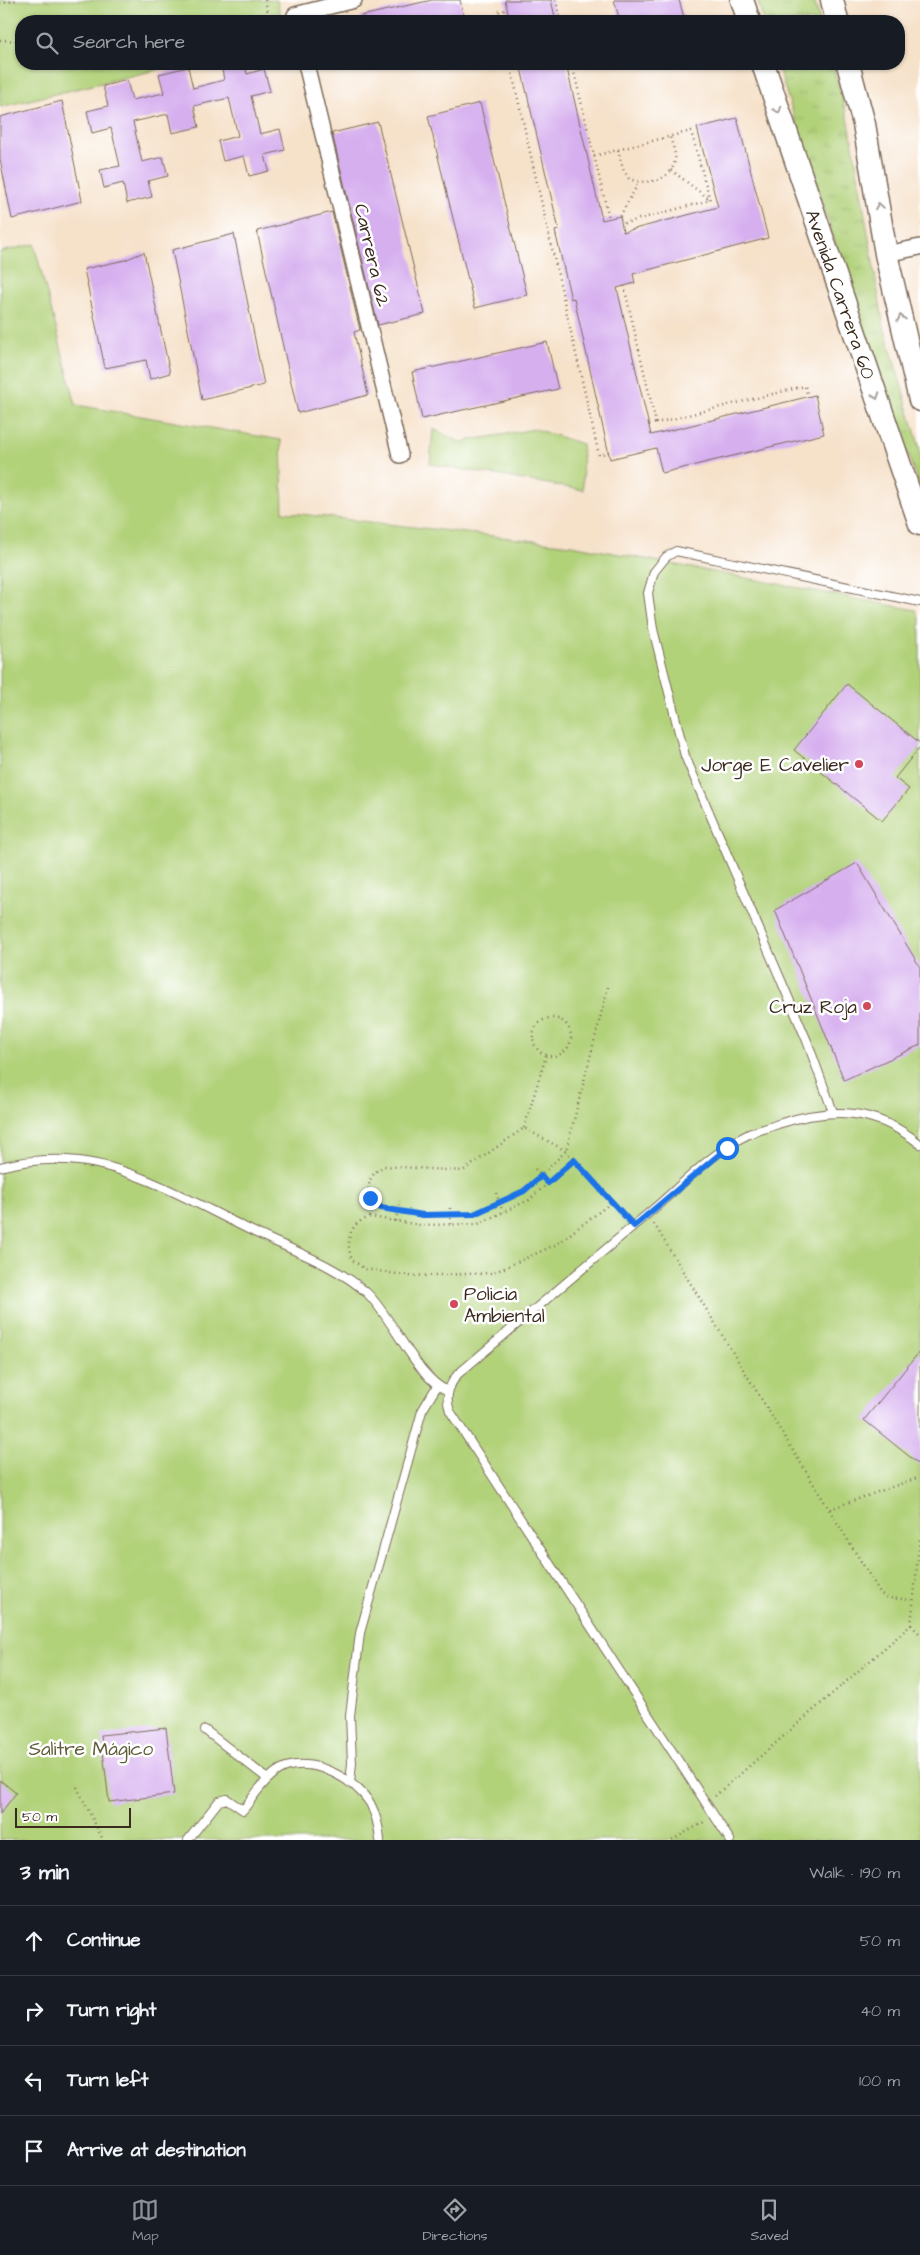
<!DOCTYPE html>
<html lang="en">
<head>
<meta charset="utf-8">
<style>
	body { margin:0; font-family:"Architects Daughter",sans-serif; background:#242831; color:#f1f3f6 }
	.scale { position:absolute; left:15px; bottom:12px; width:116px; box-sizing:border-box; padding-left:5px; border:2px solid #3b2a1e; border-top:0; font-size:14px; line-height:18px; white-space:nowrap; color:#3b2a1e; -webkit-text-stroke:4px #fff; paint-order:stroke }
	.stop { position:absolute; width:15px; height:15px; margin:-11px; border:4px solid #1a73e8; border-radius:50%; background:#fff }
	.stop.end { background:#1a73e8; border-color:#fff; box-shadow:0 1px 5px #0008 }
	.list { margin:0; padding:0; list-style:none }
	h2 { display:flex; justify-content:space-between; align-items:center; height:65px; margin:0; padding:0 20px; font-size:21px }
	h2 small { font-size:16px; font-weight:400; color:#9ea1a6 }
	.list li { display:grid; grid-template-columns:32px 1fr auto; gap:15px; align-items:center; box-sizing:border-box; height:70px; padding:0 20px; border-top:1px solid #363941 }
	.list b { display:block; font-size:19px; white-space:nowrap }
	.list em { font-size:16px; font-style:normal; color:#9ea1a6 }
	.icon { flex:none; width:28px; height:28px; fill:none; stroke:currentColor; stroke-width:2; stroke-linecap:round; stroke-linejoin:round }
	.map { position:relative; flex:none; width:920px; height:1840px; overflow:hidden }
	.search { position:absolute; background:#171b24; box-shadow:0 1px 4px #0004; left:15px; right:15px; top:15px; height:55px; display:flex; align-items:center; gap:12px; box-sizing:border-box; padding:0 18px; border-radius:20px; color:#9ea1a6; font-size:19px }
	.sheet { height:345px; background:#171b24 }
	nav { display:flex; justify-content:space-around; align-items:center; box-sizing:border-box; height:70px; border-top:1px solid #363941; background:#171b24; font-size:14px; color:#9ea1a6 }
	nav a { display:grid; justify-items:center; gap:2px }
	nav .on { color:#8c9099 }
	.map>svg:first-child { display:block }
</style>
</head>
<body>
<div class="map">
<svg width="920" height="1840" viewBox="0 0 920 1840">
	<defs>
		<pattern id="grass-tufts" width="24" height="20" patternUnits="userSpaceOnUse" patternTransform="scale(1.25)"><rect width="24" height="20" fill="#b2d27a"/><path d="M3 7l-1-3M5 7V3M7 7l1-3M15 17l-1-3M17 17v-4M19 17l1-3" fill="none" stroke="#9ab469"/></pattern>
	</defs>
	<rect width="100%" height="100%" fill="#fff"/>
	<filter id="ink" filterUnits="userSpaceOnUse"><feTurbulence type="fractalNoise" baseFrequency=".02" numOctaves="2"/><feDisplacementMap in="SourceGraphic" scale="10" xChannelSelector="R" yChannelSelector="G"/><feConvolveMatrix kernelMatrix="1 2 1 2 8 2 1 2 1" color-interpolation-filters="sRGB"/></filter>
	<filter id="wash" filterUnits="userSpaceOnUse"><feTurbulence type="fractalNoise" baseFrequency=".0096" numOctaves="4" result="noise"/><feDisplacementMap in="SourceGraphic" scale="20" xChannelSelector="R" yChannelSelector="G"/><feGaussianBlur stdDeviation="1.12" result="paint"/><feColorMatrix in="noise" values="0 0 0 0 0 0 0 0 0 0 0 0 0 0 0 0 0 1.4 0 .05"/><feComposite in="paint" operator="in"/></filter>
	<g filter="url(#wash)">
		<rect width="100%" height="100%" fill="#f6e1c9"/>
		<path fill="url(#grass-tufts)" stroke="#767e4c" d="M757 0H814L820 21H764Z
			M777 64H832L849 122 884 327 920 449V489L857 309Z"/>
		<path fill="#b2d27a" stroke="#767e4c" d="M0 0H277L282 21H21V64H181L0 107Z
			M34 244 76 405 281 440 283 512 571 545 916 610 920 621V1840H0V252Z
			M433 429 460 442 535 429 582 444 583 490 430 464Z"/>
		<g id="blocks">
			<path fill="#d6afef" d="M432 0H460L465 21H361V16Z
				M505 0H551L556 21H510Z
				M614 0H679L685 21H620Z
				M221 64H245L247 74 264 69 270 91 251 96 260 134 280 129 285 150 265 155 269 171 249 176 244 156 223 161 218 141 238 136 229 98 194 106 199 127 172 133 168 114 133 122 142 162 163 157 168 176 148 181 152 197 127 203 123 183 104 188 100 170 120 166 111 128 92 133 87 111 108 106 103 86 127 80 132 100 164 93 159 74 188 67 193 88 224 80Z
				M520 64H566L602 220 620 216 623 232 718 207 697 128 737 118 768 238 633 274 635 283 617 288 651 435 815 395 824 434 662 473 656 448 610 459 574 298 571 299 555 231 559 230Z
				M62 101 82 201 12 219 0 159V117Z
				M480 103 527 295 475 308 428 116Z
				M378 122 425 314 378 325 332 133Z
				M332 212 360 330 354 332 368 395 298 413 257 231Z
				M234 234 264 385 202 400 172 250Z
				M144 252 170 373 150 379 146 360 105 368 84 269 125 260Z
				M547 342 558 389 422 419 412 372Z
				M847 684 920 743V747L895 778 909 789 882 821 794 750Z
				M857 863 920 967V1045L844 1080 775 910Z
				M920 1351V1465L864 1420Z
				M166 1728 174 1794 109 1802 101 1735Z
				M0 1780 16 1793 0 1814Z"/>
		</g>
	</g>
	<g filter="url(#ink)">
		<use href="#blocks" fill-opacity="0" stroke="#7c6a5a" stroke-width="1"/>
		<g fill="none" stroke-linecap="round" stroke-linejoin="round">
			<defs>
				<path id="service" d="M833 1112 807 1041 685 756 653 629 648 593 654 572 666 557 676 551 920 602
					M0 1167C26 1160 52 1158 79 1161 138 1168 200 1206 254 1232 291 1250 336 1265 367 1293 393 1318 417 1379 448 1391
					M205 1730 268 1779
					M350 1783 352 1763 350 1716 360 1633 422 1411 437 1386
					M188 1840 219 1801 227 1799 243 1810C255 1795 267 1774 286 1767 316 1758 354 1779 370 1803 376 1814 379 1828 380 1840
					M730 1840 450 1411C445 1397 448 1386 458 1374 522 1320 587 1265 651 1211 682 1185 713 1151 749 1134 758 1130 769 1128 778 1124 832 1107 874 1107 920 1144"/>
				<path id="minor" d="M295 15 354 0
					M306 64 400 455
					M886 254 920 247"/>
				<path id="secondary" d="M742 0 749 21
					M832 0 837 21
					M763 64 920 524
					M848 64 864 124 886 254 920 400"/>
			</defs>
			<use href="#service" stroke="#7c6a5a" stroke-width="10"/>
			<use href="#minor" stroke="#7c6a5a" stroke-width="18"/>
			<use href="#secondary" stroke="#7c6a5a" stroke-width="25"/>
			<path stroke="#7c6a5a" stroke-width="2.5" stroke-dasharray="1 4" stroke-linecap="butt" d="M265 0 270 21
				M556 0 561 21
				M0 4 17 0
				M500 21 498 12 508 9
				M0 40 21 41
				M510 64 599 455 609 452
				M572 64 609 218
				M618 150 623 169 629 179C646 185 671 182 675 160 676 153 672 144 670 137
				M594 156 691 131 710 200 621 224
				M671 170 709 199
				M620 216 639 182
				M624 286 656 423 805 386 808 397
				M649 425 656 423
				M608 987 566 1151 524 1191 474 1214 423 1215 398 1211 381 1208 370 1198 368 1190 370 1180 375 1172 384 1166 463 1171 524 1128 566 1151 626 1217
				M533 1037a19 19 0 1 1 38 0a19 19 0 1 1-38 0Z
				M524 1128 546 1056
				M574 1160 529 1200 478 1224 420 1225 371 1217C349 1222 345 1241 352 1260L365 1269 410 1276 493 1273 557 1244 612 1202
				M535 1169 548 1183
				M496 1193 503 1212
				M450 1208 451 1225
				M396 1221 399 1201
				M654 1224 881 1594 888 1598 914 1600
				M830 1509 920 1477
				M911 1625 920 1634
				M77 1787 103 1840
				M715 1796 911 1625 920 1537
				M672 1840 704 1822"/>
			<use href="#service" stroke="#fff" stroke-width="8"/>
			<use href="#minor" stroke="#fff" stroke-width="15"/>
			<use href="#secondary" stroke="#fff" stroke-width="22"/>
		</g>
		<defs><path id="oneway-chevron" d="M-2-3.5L2.5 0L-2 3.5" fill="none" stroke-width="1.6" stroke-linecap="round" stroke-linejoin="round" transform="scale(1.25)"/></defs>
		<g stroke="#a79f9a">
			<use href="#oneway-chevron" transform="translate(778 110) rotate(72)"/>
			<use href="#oneway-chevron" transform="translate(879 206) rotate(-99)"/>
			<use href="#oneway-chevron" transform="translate(901 318) rotate(-103)"/>
			<use href="#oneway-chevron" transform="translate(876 396) rotate(71)"/>
		</g>
	</g>
	<g fill="none" stroke-linecap="round" stroke-linejoin="round" filter="url(#ink)">
		<path stroke="#1a73e8" stroke-width="6" d="M370 1198 381 1208 423 1215 474 1214 524 1191 541 1176 548 1183 574 1160 634 1226 727 1148"/>
	</g>
	<g fill="#d1495b" stroke="#fff" stroke-width="2">
		<circle cx="859" cy="764" r="5"/>
		<circle cx="867" cy="1006" r="5"/>
		<circle cx="454" cy="1304" r="5"/>
	</g>
	<g text-anchor="middle" stroke-width="5" stroke-linejoin="round" paint-order="stroke">
		<g font-size="19" fill="#3b2a1e" stroke="#fff">
			<text transform="translate(373 255) rotate(77)" y="7">Carrera 62</text>
			<text transform="translate(841 294) rotate(71)" y="7">Avenida Carrera 60</text>
		</g>
		<g font-size="19" fill="#3b2a1e" stroke="#fff" text-anchor="end">
			<text x="849" y="771">Jorge E Cavelier</text>
			<text x="857" y="1013">Cruz Roja</text>
			<text x="464" y="1300" text-anchor="start">Policia<tspan x="464" dy="22">Ambiental</tspan></text>
		</g>
		<g font-size="19" fill="#5f5c3a" stroke="#fff">
			<text x="91" y="1755">Salitre Mágico</text>
		</g>
	</g>
</svg>
<div class="scale">50 m</div>
<div class="stop" style="left:727px;top:1148px"></div>
<div class="stop end" style="left:370px;top:1198px"></div>
<div class="search"><svg class="icon" aria-label="search" viewBox="0 0 24 24"><circle cx="10" cy="10" r="6"/><path d="M15 15l6 6"/></svg>Search here</div>
</div>
<section class="sheet">
<h2>3 min<small>Walk · 190 m</small></h2>
<ul class="list">
<li><svg class="icon" aria-label="ahead" viewBox="0 0 24 24"><path d="M12 20V5M6 11l6-6 6 6"/></svg><div><b>Continue</b></div><em>50 m</em></li>
<li><svg class="icon" aria-label="right" viewBox="0 0 24 24"><path d="M7 20v-9h11M14 6l5 5-5 5"/></svg><div><b>Turn right</b></div><em>40 m</em></li>
<li><svg class="icon" aria-label="left" viewBox="0 0 24 24"><path d="M17 20v-9H6M10 6l-5 5 5 5"/></svg><div><b>Turn left</b></div><em>100 m</em></li>
<li><svg class="icon" aria-label="arrive" viewBox="0 0 24 24"><path d="M6 21V4h12l-3 4 3 4H6"/></svg><div><b>Arrive at destination</b></div></li>
</ul>
</section>
<nav>
<a class="on"><svg class="icon" aria-label="map" viewBox="0 0 24 24"><path d="M3 6l6-2 6 2 6-2v14l-6 2-6-2-6 2zM9 4v14M15 6v14"/></svg>Map</a>
<a><svg class="icon" aria-label="directions" viewBox="0 0 24 24"><path d="M12 3l9 9-9 9-9-9zM9 14v-3h6M13 9l2 2-2 2"/></svg>Directions</a>
<a><svg class="icon" aria-label="saved" viewBox="0 0 24 24"><path d="M7 4h10v16l-5-4-5 4z"/></svg>Saved</a>
</nav>
</body>
</html>
